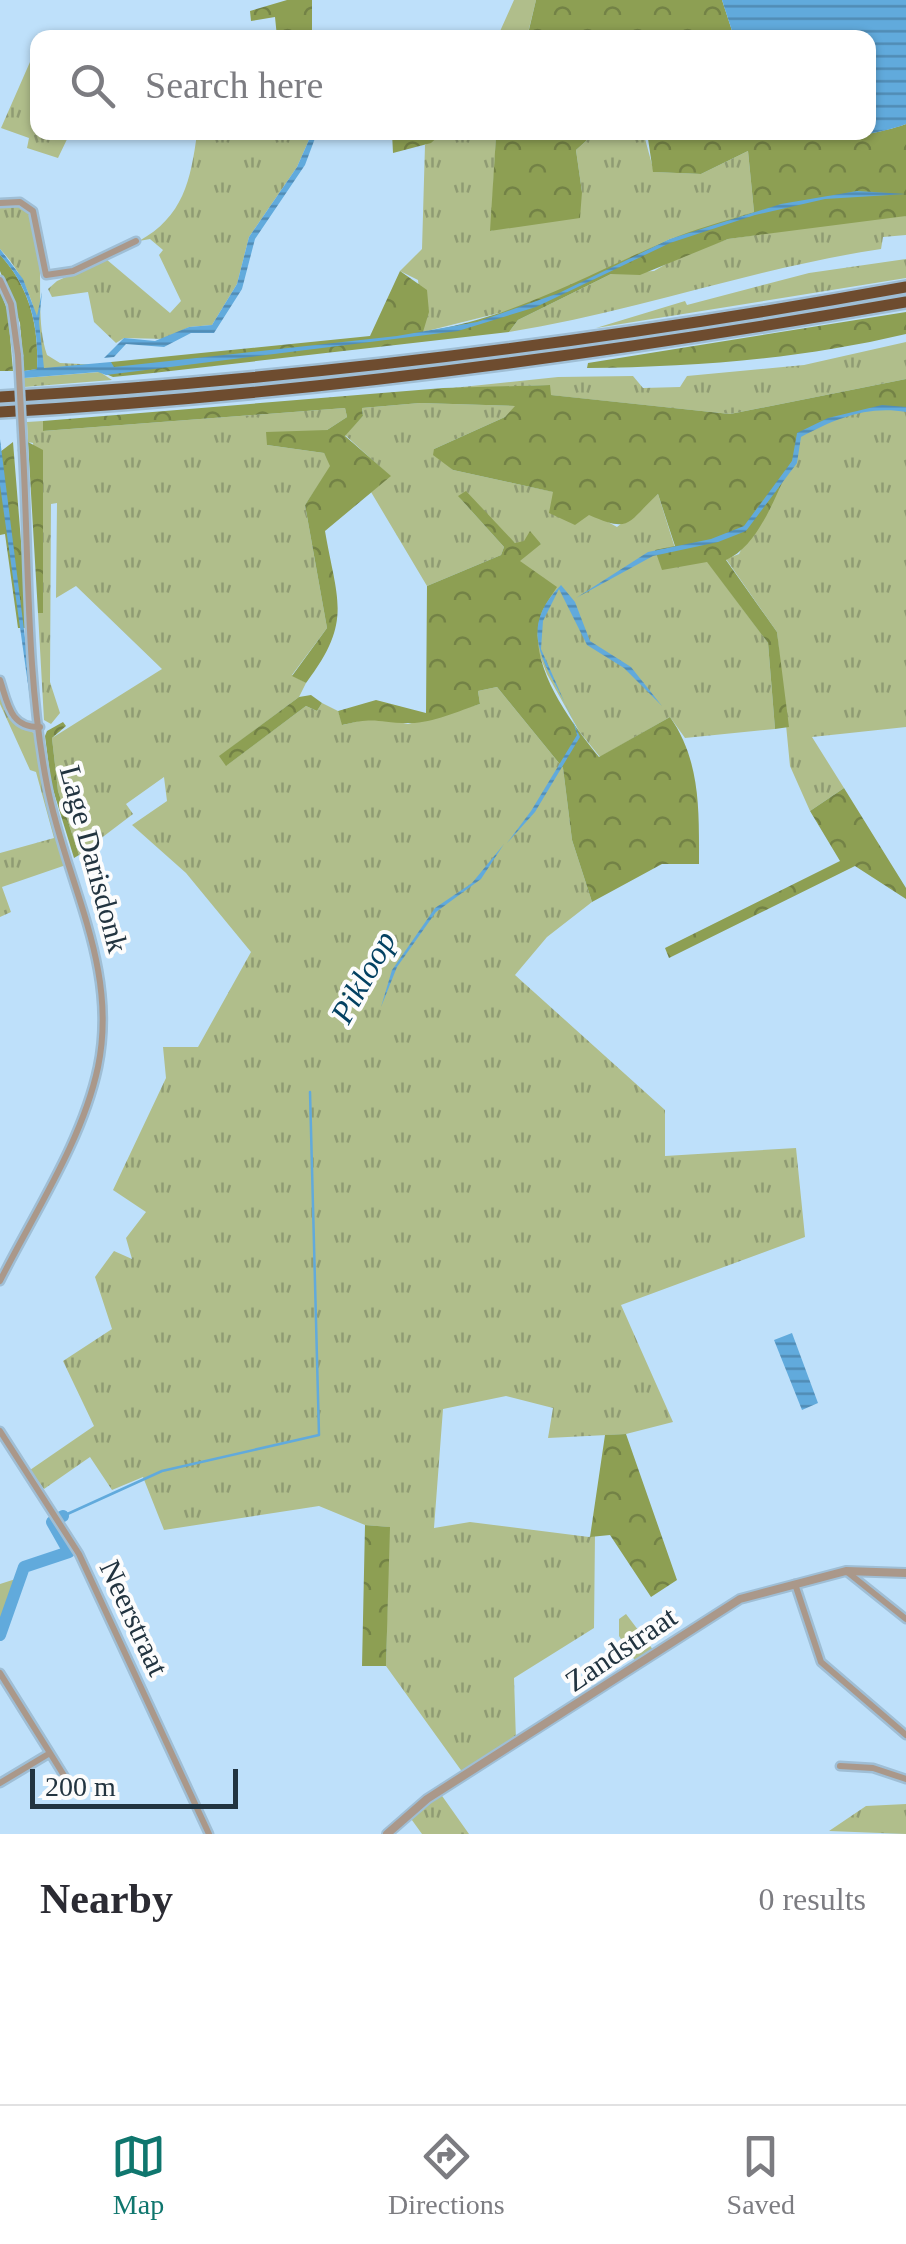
<!DOCTYPE html>
<html lang="en">
<head>
<meta charset="utf-8">
<style>
	body { margin:0; font-family:"Times New Roman",serif; background:#f7f7f7; color:#2b2b33 }
	.scale { position:absolute; left:30px; bottom:25px; width:208px; box-sizing:border-box; padding-left:10px; border:5px solid #223440; border-top:0; font-size:28px; line-height:35px; white-space:nowrap; color:#223440; -webkit-text-stroke:8px #fcfcfc; paint-order:stroke }
	.list { margin:0; padding:0; list-style:none }
	h2 { display:flex; justify-content:space-between; align-items:center; height:130px; margin:0; padding:0 40px; font-size:42px }
	h2 small { font-size:32px; font-weight:400; color:#7c7c81 }
	.icon { flex:none; width:55px; height:55px; fill:none; stroke:currentColor; stroke-width:2; stroke-linecap:round; stroke-linejoin:round }
	.map { position:relative; flex:none; width:906px; height:1834px; overflow:hidden }
	.search { position:absolute; background:#fff; box-shadow:0 2px 8px #0004; left:30px; right:30px; top:30px; height:110px; display:flex; align-items:center; gap:25px; box-sizing:border-box; padding:0 35px; border-radius:20px; color:#7c7c81; font-size:38px }
	.sheet { height:270px; background:#fff }
	nav { display:flex; justify-content:space-around; align-items:center; box-sizing:border-box; height:140px; border-top:2px solid #e1e1e2; background:#fff; font-size:28px; color:#7c7c81 }
	nav a { display:grid; justify-items:center; gap:5px }
	nav .on { color:#0f766e }
	.map>svg:first-child { display:block }
</style>
</head>
<body>
<div class="map">
<svg width="906" height="1834" viewBox="0 0 906 1834">
	<defs>
		<pattern id="grass-tufts" width="24" height="20" patternUnits="userSpaceOnUse" patternTransform="scale(2.5)"><rect width="24" height="20" fill="#b0be8b"/><path d="M3 7l-1-3M5 7V3M7 7l1-3M15 17l-1-3M17 17v-4M19 17l1-3" fill="none" stroke="#8f9b73"/></pattern>
		<pattern id="forest-crowns" width="20" height="18" patternUnits="userSpaceOnUse" patternTransform="scale(2.5)"><rect width="20" height="18" fill="#8d9f53"/><path d="M2 6a3 3 0 1 1 6 0M12 15a3 3 0 1 1 6 0" fill="none" stroke="#738246"/></pattern>
		<pattern id="water-rules" width="6" height="5" patternUnits="userSpaceOnUse" patternTransform="scale(2.5)"><rect width="6" height="5" fill="#61aadc"/><path d="M0 2.5h6" fill="none" stroke="#508bb4"/></pattern>
	</defs>
	<rect width="100%" height="100%" fill="#bee0fa"/>
	<path fill="url(#grass-tufts)" d="M514 0H536L527 37 497 38Z
		M30 62 37 66 38 132 70 133 58 158 27 148 29 138 1 128Z
		M197 133H312L297 167 249 237 237 284 212 325 189 327 165 339 124 338 116 343 94 322 88 292 52 297 48 289 57 281 106 259 170 313 181 301 159 255 163 250 150 239 139 241C183 217 191 180 197 133Z
		M442 133H523L519 140 496 137 491 231 582 192 576 150 595 133 644 135 654 172 701 174 748 151 754 212 670 239 527 306 423 332 418 280 400 271 422 249 425 145Z
		M13 204 28 211C50 257 32 309 47 355L60 363 100 365 43 369C40 323 33 284 0 249V206Z
		M885 216H906V235L883 237 881 249C754 268 635 312 509 332L518 320 611 274 654 271 680 256 728 239Z
		M906 259V278L596 328 685 301 687 305 809 273Z
		M906 294V297C614 348 321 383 26 405V401C321 379 614 344 906 294Z
		M906 342V379L730 414 550 395 549 385 443 389 558 377 633 376 643 388 680 387 687 376 804 365Z
		M100 372 112 380 24 387V378Z
		M420 403 517 406 505 417 434 449 453 470 554 492 617 527 658 494 675 548 707 561 768 643 775 729 685 738 670 717 600 757 579 731 547 674 537 649 539 620 519 561 541 543H515L459 497 504 547 501 555 427 586 371 492 390 476 345 435 363 416 362 408Z
		M889 406 906 409V727L812 737 844 788 810 811 790 766 777 632 726 559 739 554 797 438 834 418Z
		M345 408 347 417 327 430 267 445 324 453 331 466 305 505 327 628 292 675 306 683 299 697 220 756 227 765 306 706 317 711 322 703 338 711 343 725 374 717 408 724 480 704 478 691 497 687 563 768 572 840 592 902 547 937 515 975 665 1110V1156L796 1148 805 1237 621 1305 673 1422 626 1434 548 1438 553 1408 506 1396 443 1409 434 1528 470 1522 589 1537 595 1534 594 1628 514 1678 516 1741 463 1773 386 1666 389 1527 365 1525 319 1506 164 1530 143 1477 112 1490 90 1457 44 1489 30 1470 94 1426 63 1361 112 1329 95 1277 114 1251 132 1259 126 1238 146 1212 113 1190 166 1078 163 1047H198L251 952 186 873 132 825 167 801 164 777 126 804 133 814 79 855 58 791 52 738 162 669 76 586 56 598 57 503 51 504 50 682 60 713 51 724 44 720 38 613H43L33 443 28 442 27 422 43 421V431Z
		M0 687 13 722 36 734 41 780 66 865 2 887 11 912 0 917V853L54 838 36 772 30 770 0 704Z
		M25 1576 0 1635V1584Z
		M626 1614 654 1651 636 1662 619 1636V1619Z
		M440 1793 469 1834H422L409 1816Z
		M906 1804V1834L829 1831 866 1806Z"/>
	<path fill="url(#forest-crowns)" d="M287 0H312V37H277L275 17 251 21 250 11Z
		M536 0H722L734 37 527 38Z
		M906 124V216L728 239 640 275 611 274 518 320 509 332 153 373 113 377 101 372 111 362 370 336 400 271 427 290 429 312 423 332C513 318 585 276 666 241 694 229 725 221 754 212L748 151 701 174 653 172 648 139 639 133 802 132C825 144 882 133 906 124Z
		M392 133V132L442 133 431 143 393 153Z
		M523 133H595L576 150 582 192 580 218 490 231 496 136 518 140Z
		M0 255C30 287 39 327 37 369L24 371 20 323 0 271Z
		M0 290 8 312 13 371H0Z
		M906 312V334C800 359 696 367 587 368L588 363Z
		M906 379V409C868 402 830 420 797 438V451C779 484 762 545 726 560L777 632 789 727 775 729 768 643 707 562 662 570 655 550 675 546 658 494C627 522 632 534 589 515L575 525 549 513 553 492 453 470 433 455 434 449 505 417 515 406 420 403 362 408 363 416 345 436 391 476 325 531C337 601 353 621 306 683L292 676 327 628 305 505 330 466 324 453 267 445 266 432 327 430 347 417 345 408 43 431V421L443 388 550 385 551 395 730 414Z
		M13 442 28 628H18L5 534 0 535V452Z
		M28 442 43 450V613H38Z
		M466 491 515 543 524 541 530 531 541 544 520 561 557 587C551 597 541 609 539 622 530 668 571 722 599 757L670 717C701 761 699 812 699 864H662L592 902 572 840 563 768 497 687 478 691 480 704C458 711 431 724 408 723 377 723 377 716 342 725L338 711 376 700 426 713 427 586 501 555 504 547 458 496Z
		M311 695 322 703 317 711 306 706 226 766 219 756 299 697Z
		M63 722 66 726 52 738 58 791 79 855 74 858 51 783 45 736 47 731Z
		M844 788 906 888V899L855 866 669 958 665 948 840 861 810 811Z
		M626 1434 677 1580 651 1597 610 1535 590 1537 605 1435Z
		M365 1525 390 1527 386 1666H362Z"/>
	<path fill="url(#water-rules)" d="M722 0H906V124C883 133 825 144 802 133L868 132V38L734 37Z
		M312 133H317L305 165 255 239 242 289 214 333H191L164 347 126 344 114 357 104 358 124 338 155 341 189 327 212 325 237 284 249 237 297 167Z
		M857 191 906 194 825 199 755 215 670 243 536 307 458 331 106 375 98 372 24 378V371L37 369C39 326 30 287 0 255V249L23 279 37 316 42 292 39 322 44 368 111 362 114 367 397 336 477 322 559 293 670 239 781 204Z
		M882 405 906 407V412C868 405 834 419 801 437L797 463 746 531 718 542 653 556 576 598 648 552 711 539 744 526 792 461 797 433 828 418Z
		M0 439 34 709 33 720 0 485Z
		M561 585 575 602 590 641 631 667 662 706 624 668 587 645 559 589 543 621 541 649 580 737 535 812 507 843 531 811 577 735C565 680 505 641 561 585Z
		M504 844 481 879 436 912 397 967 381 1007 392 970 435 908 472 883Z
		M792 1333 818 1403 802 1410 774 1340Z"/>
	<g fill="none" stroke-linecap="round" stroke-linejoin="round">
		<path stroke="#61aadc" stroke-width="2.5" d="M63 1516 162 1471 319 1435 310 1092"/>
		<path stroke="#61aadc" stroke-width="12" d="M0 1635 24 1567 69 1552 52 1522 63 1516"/>
		<defs>
			<path id="minor" d="M0 203 20 202 33 211 46 275 73 271 136 241
				M0 280 11 304 18 355
				M0 680C8 704 10 728 40 727
				M0 1281C34 1213 82 1142 98 1067 119 966 65 881 47 785 26 677 29 561 23 451
				M0 1431 79 1554 209 1834
				M846 1571 906 1619
				M795 1584 821 1662 906 1735
				M0 1673 50 1753 0 1783
				M50 1753 73 1790
				M840 1766 873 1768 906 1779"/>
			<path id="tertiary" d="M387 1834 427 1799 740 1599 846 1571 906 1573"/>
			<path id="motorway" d="M0 397C304 379 607 341 906 287
				M0 412C304 395 607 354 906 302"/>
		</defs>
		<use href="#minor" stroke="#9fbed5" stroke-width="11"/>
		<use href="#tertiary" stroke="#9fbed5" stroke-width="12"/>
		<use href="#motorway" stroke="#9fbed5" stroke-width="16"/>
		<use href="#minor" stroke="#aa988a" stroke-width="6"/>
		<use href="#tertiary" stroke="#aa988a" stroke-width="8"/>
		<use href="#motorway" stroke="#6e4c2f" stroke-width="11"/>
		<defs>
			<path id="minor-bridge" d="M18 355 23 451"/>
		</defs>
		<use href="#minor-bridge" stroke="#9fbed5" stroke-width="11" stroke-linecap="butt"/>
		<use href="#minor-bridge" stroke="#aa988a" stroke-width="6"/>
	</g>
	<g text-anchor="middle" stroke-width="8" stroke-linejoin="round" paint-order="stroke">
		<g font-size="30" fill="#223440" stroke="#fcfcfc">
			<text transform="translate(94 859) rotate(75)" y="10">Lage Darisdonk</text>
			<text transform="translate(134 1618) rotate(65)" y="10">Neerstraat</text>
			<text transform="translate(621 1649) rotate(-34)" y="10">Zandstraat</text>
		</g>
		<g font-size="32" font-style="italic" fill="#034162" stroke="#fcfcfc">
			<text transform="translate(363 977) rotate(-61)" y="11">Pikloop</text>
		</g>
	</g>
</svg>
<div class="scale">200 m</div>
<div class="search"><svg class="icon" aria-label="search" viewBox="0 0 24 24"><circle cx="10" cy="10" r="6"/><path d="M15 15l6 6"/></svg>Search here</div>
</div>
<section class="sheet">
<h2>Nearby<small>0 results</small></h2>
<ul class="list">
</ul>
</section>
<nav>
<a class="on"><svg class="icon" aria-label="map" viewBox="0 0 24 24"><path d="M3 6l6-2 6 2 6-2v14l-6 2-6-2-6 2zM9 4v14M15 6v14"/></svg>Map</a>
<a><svg class="icon" aria-label="directions" viewBox="0 0 24 24"><path d="M12 3l9 9-9 9-9-9zM9 14v-3h6M13 9l2 2-2 2"/></svg>Directions</a>
<a><svg class="icon" aria-label="saved" viewBox="0 0 24 24"><path d="M7 4h10v16l-5-4-5 4z"/></svg>Saved</a>
</nav>
</body>
</html>
